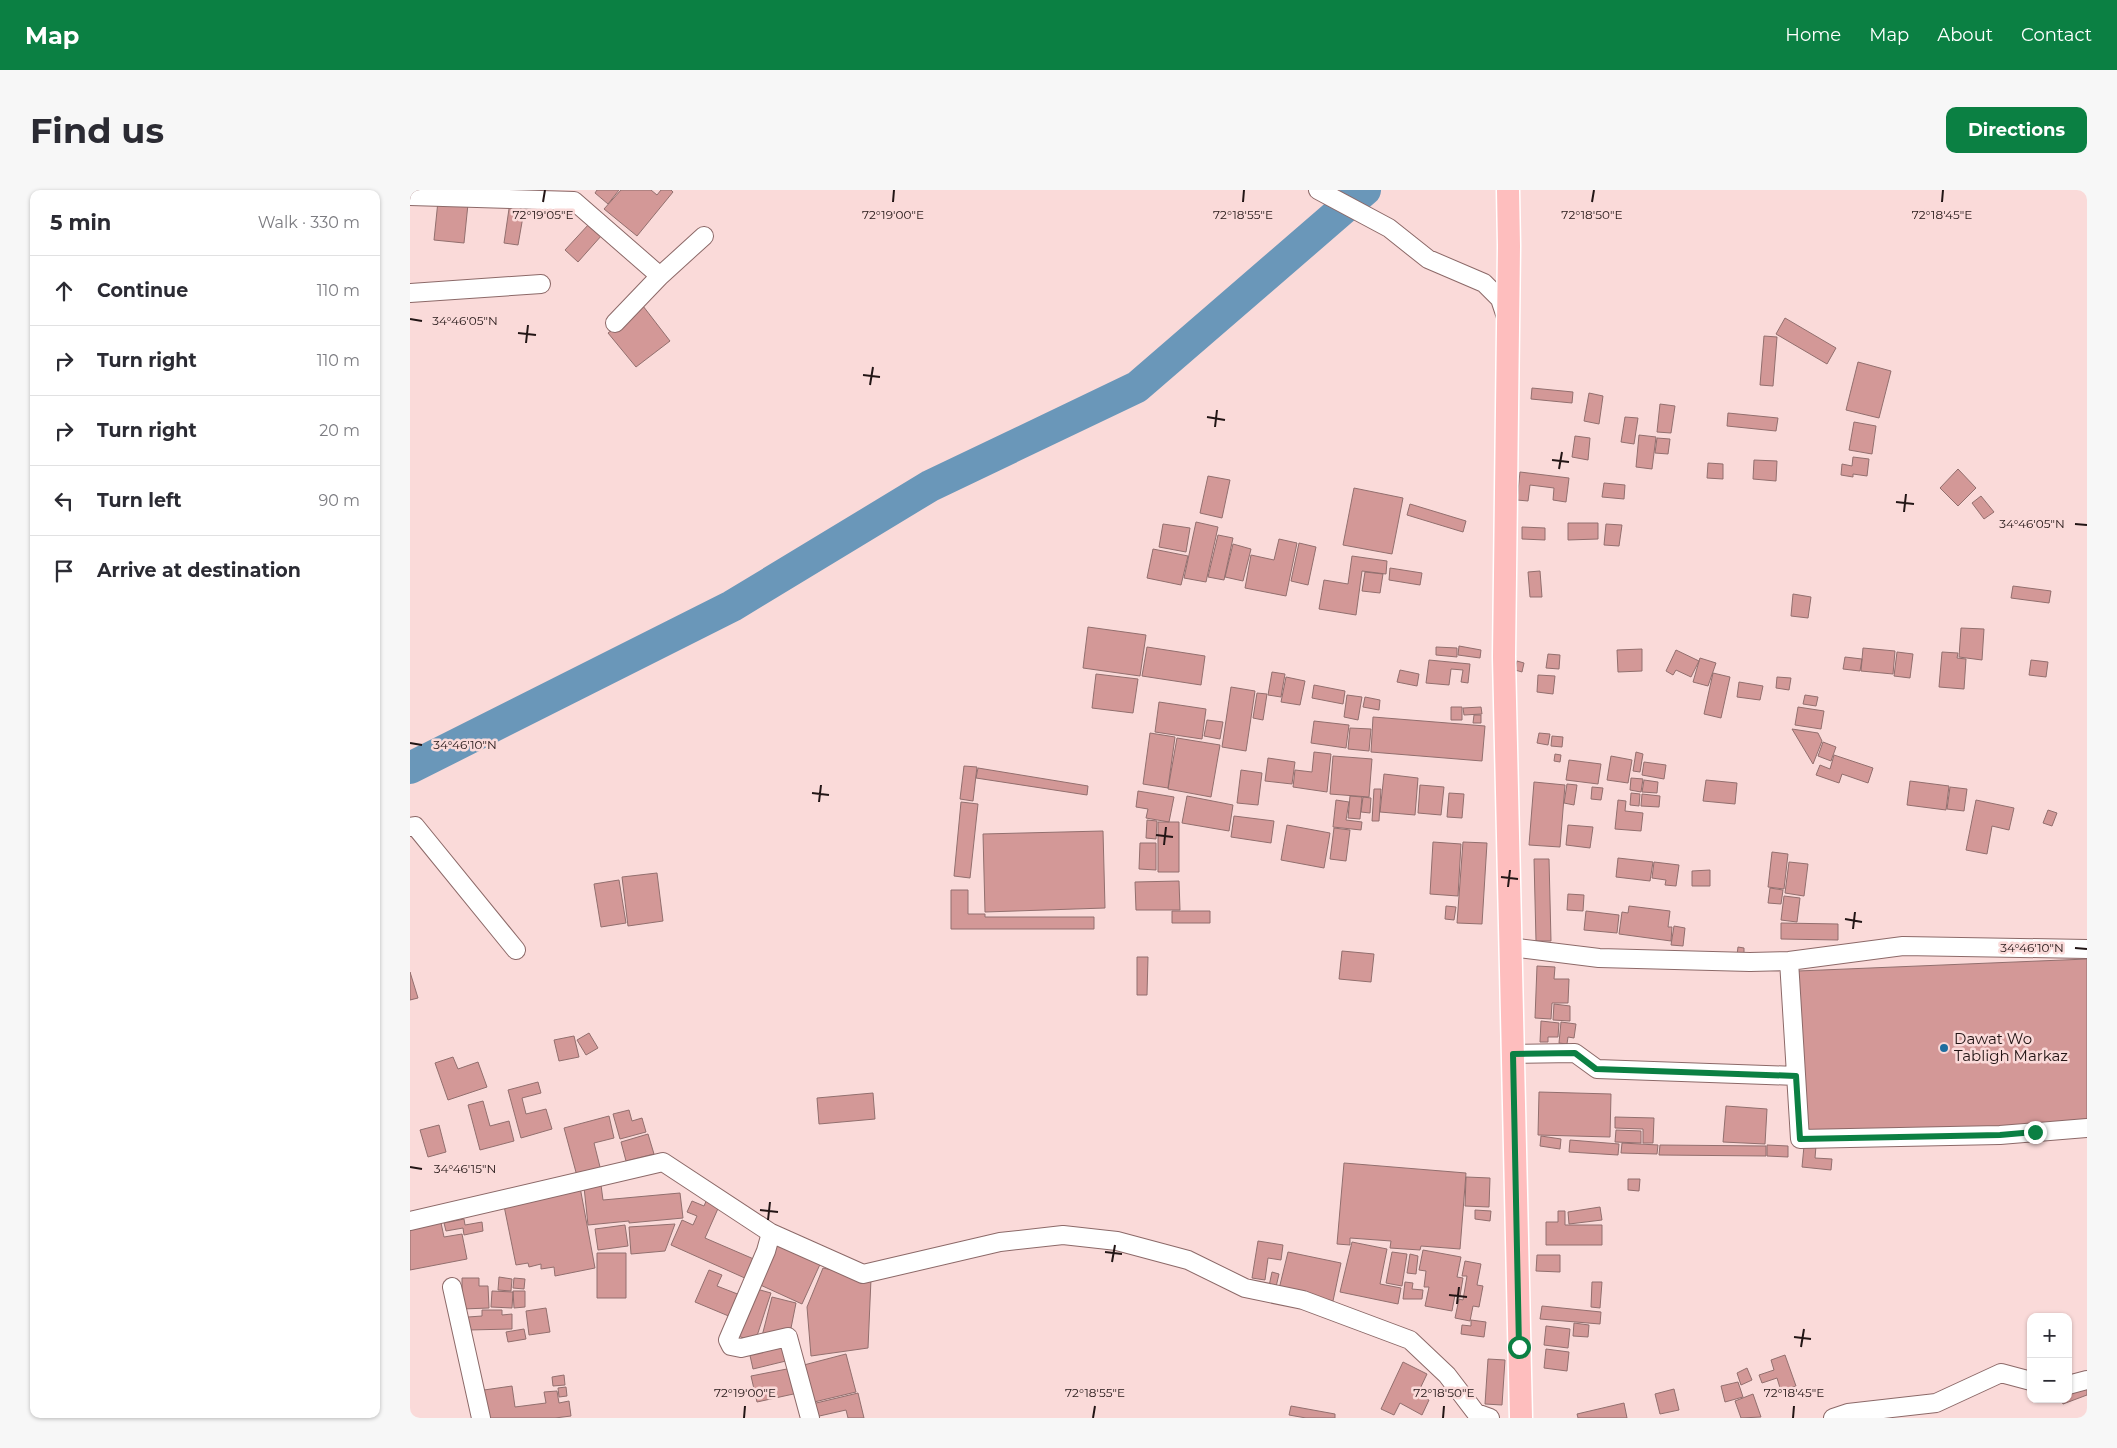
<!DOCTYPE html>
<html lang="en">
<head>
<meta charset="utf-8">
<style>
	body { margin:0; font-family:Montserrat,sans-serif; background:#f7f7f7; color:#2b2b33 }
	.controls { position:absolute; right:15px; bottom:15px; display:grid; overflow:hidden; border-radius:10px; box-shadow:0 1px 4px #0004 }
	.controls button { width:45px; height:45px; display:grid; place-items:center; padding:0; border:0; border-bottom:1px solid #e1e1e2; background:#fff; color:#2b2b33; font:25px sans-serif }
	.stop { position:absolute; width:15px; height:15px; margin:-11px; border:4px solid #0b8043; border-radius:50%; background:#fff }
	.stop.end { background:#0b8043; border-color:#fff; box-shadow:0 1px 5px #0008 }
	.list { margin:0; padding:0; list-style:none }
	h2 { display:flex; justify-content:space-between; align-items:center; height:65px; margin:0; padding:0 20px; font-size:21px }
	h2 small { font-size:16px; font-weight:400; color:#7c7c81 }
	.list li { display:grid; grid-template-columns:32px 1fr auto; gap:15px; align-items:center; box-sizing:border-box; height:70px; padding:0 20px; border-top:1px solid #e1e1e2 }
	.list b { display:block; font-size:19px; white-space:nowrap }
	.list em { font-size:16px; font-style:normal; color:#7c7c81 }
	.icon { flex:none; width:28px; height:28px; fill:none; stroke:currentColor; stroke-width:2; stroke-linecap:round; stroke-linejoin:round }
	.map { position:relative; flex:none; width:1677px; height:1228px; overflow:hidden; border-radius:10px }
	header { display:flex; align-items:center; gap:30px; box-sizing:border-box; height:70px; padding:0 25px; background:#0b8043; color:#fff }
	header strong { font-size:24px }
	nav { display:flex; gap:28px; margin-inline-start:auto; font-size:18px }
	.intro { display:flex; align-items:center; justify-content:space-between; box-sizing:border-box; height:120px; padding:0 30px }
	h1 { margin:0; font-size:35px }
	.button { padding:12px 22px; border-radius:10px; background:#0b8043; color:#fff; font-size:18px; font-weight:700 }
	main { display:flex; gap:30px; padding:0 30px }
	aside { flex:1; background:#fff; border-radius:10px; box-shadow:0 1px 4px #0004 }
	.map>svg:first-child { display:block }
</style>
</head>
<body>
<header>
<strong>Map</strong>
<nav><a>Home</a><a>Map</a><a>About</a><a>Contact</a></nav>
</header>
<div class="intro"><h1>Find us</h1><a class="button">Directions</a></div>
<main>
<aside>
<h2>5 min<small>Walk · 330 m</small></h2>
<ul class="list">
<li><svg class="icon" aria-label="ahead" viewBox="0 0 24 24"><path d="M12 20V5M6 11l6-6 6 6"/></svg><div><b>Continue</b></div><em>110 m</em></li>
<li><svg class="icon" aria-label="right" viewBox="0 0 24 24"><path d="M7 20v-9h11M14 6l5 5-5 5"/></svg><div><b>Turn right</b></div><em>110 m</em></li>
<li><svg class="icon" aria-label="right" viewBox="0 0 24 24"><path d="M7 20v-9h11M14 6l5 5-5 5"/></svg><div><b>Turn right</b></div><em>20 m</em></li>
<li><svg class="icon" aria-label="left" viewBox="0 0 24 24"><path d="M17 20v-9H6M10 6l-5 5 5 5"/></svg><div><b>Turn left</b></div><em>90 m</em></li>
<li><svg class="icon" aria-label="arrive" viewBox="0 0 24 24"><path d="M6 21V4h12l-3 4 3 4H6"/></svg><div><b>Arrive at destination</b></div></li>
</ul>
</aside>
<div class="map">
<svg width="1677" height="1228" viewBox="0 0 1677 1228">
	<rect width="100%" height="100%" fill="#fadad9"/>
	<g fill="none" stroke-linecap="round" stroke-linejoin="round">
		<path stroke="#6a97b9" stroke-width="32" d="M0 578 322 416 520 296 727 197 955 0"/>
	</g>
	<path fill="#d39897" stroke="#926f6e" d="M187 0H209L198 14 185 3Z
		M211 0H241L247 5 251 0H261L263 2 227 46 194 19Z
		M28 11 58 14 54 53 24 50Z
		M100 12 115 15 108 55 94 53Z
		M179 34 192 45 168 72 155 60Z
		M233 116 260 151 226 177 198 143Z
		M1375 128 1426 158 1417 174 1366 144Z
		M1354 146 1367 147 1363 196 1350 195Z
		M1448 172 1481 181 1469 228 1436 220Z
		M1122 198 1163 202 1162 213 1121 209Z
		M1179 203 1193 206 1189 234 1174 231Z
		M1250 214 1265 216 1261 243 1247 242Z
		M1318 223 1368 228 1366 241 1317 236Z
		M1215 227 1228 228 1224 254 1211 252Z
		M1444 232 1466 236 1462 264 1439 260Z
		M1229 245 1246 247 1242 279 1226 277Z
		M1165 246 1180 248 1178 270 1162 267Z
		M1247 248 1260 249 1258 264 1245 263Z
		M1443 267 1459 269 1457 286 1443 284V287L1431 285 1432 274 1442 276Z
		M1344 270 1367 271 1366 291 1343 289Z
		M1298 273 1313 274V289L1297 288Z
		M1548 279 1566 298 1548 316 1530 298Z
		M1110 282 1159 288 1156 312 1143 310 1144 298 1120 295 1118 311 1107 310Z
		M798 286 820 290 812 328 790 323Z
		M1194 293 1215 295 1214 309 1192 307Z
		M944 298 993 308 982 364 933 355Z
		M1571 306 1584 322 1574 329 1562 313Z
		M1000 314 1056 331 1053 342 997 325Z
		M786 332 808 337 796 392 774 388Z
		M1158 333H1188V349L1158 350Z
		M753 334 780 338 776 362 749 357Z
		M1196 334 1212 335 1209 356 1194 355Z
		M1112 337 1135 338V350L1112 349Z
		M808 345 823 348 814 390 798 387Z
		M869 349 887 353 876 406 835 398 841 365 864 370Z
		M889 353 906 357 898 395 881 391Z
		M823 354 841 359 833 391 815 387Z
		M743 359 778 366 771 395 737 388Z
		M942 366 977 371 976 384 952 381 946 425 909 419 914 390 938 394Z
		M980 378 1012 383 1010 395 979 390Z
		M1130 381 1132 407H1120L1118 382Z
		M955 382 973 384 970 403 952 401Z
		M1603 396 1641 401 1639 413 1601 408Z
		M1383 404 1401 407 1398 428 1381 426Z
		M678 437 736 445 730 486 673 478Z
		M1551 438 1574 439 1572 470 1549 467Z
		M1049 456 1071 460 1070 468 1048 465Z
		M737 457 795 466 791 495 732 486Z
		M1026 457 1047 458V467L1026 465Z
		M1453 458 1485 461 1483 484 1451 481Z
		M1232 459V481L1208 482 1207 460Z
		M1266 460 1289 471 1281 487 1266 480 1263 485 1256 481Z
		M1487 462 1503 464 1500 488 1484 486Z
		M1532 462 1548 463 1547 468 1556 469 1554 499 1529 497Z
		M1138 464 1150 465 1149 479 1136 478Z
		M1435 467 1452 469 1450 481 1433 479Z
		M1290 468 1306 473 1298 496 1283 492Z
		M1019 470 1060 474 1058 493 1051 492 1053 480 1041 479 1039 495 1016 493Z
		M1621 470 1638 472 1636 487 1619 485Z
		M1107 471 1114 473 1112 482 1105 480Z
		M990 480 1009 484 1007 496 987 492Z
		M862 482 875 484 871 507 858 505Z
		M1303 483 1320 487 1311 528 1294 524Z
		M686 484 728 489 723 523 682 518Z
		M1128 485 1145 486 1143 504 1127 502Z
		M876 487 895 491 890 515 871 512Z
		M1367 487 1381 488 1379 500 1366 498Z
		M1329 492 1353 496 1350 510 1327 507Z
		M904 495 935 501 933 514 902 508Z
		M821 497 845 501 836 561 812 557Z
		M847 503 857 504 853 530 843 528Z
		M937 505 952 507 948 530 934 527Z
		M1395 505 1408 507 1406 516 1393 514Z
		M955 507 970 510 969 520 953 517Z
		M749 512 796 519 792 549 745 542Z
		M1041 517H1052V530H1041Z
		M1071 517 1072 524 1054 525 1053 518Z
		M1388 517 1414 521 1411 539 1385 535Z
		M1064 525H1071V533H1063Z
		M963 527 1075 536 1072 571 961 562Z
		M797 530 813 532 810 549 794 546Z
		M904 531 939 535 936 558 901 553Z
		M940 538 961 539 959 561 938 559Z
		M1382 539 1408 543 1412 551 1403 574Z
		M740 543 765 547 758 598 733 594Z
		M1129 543 1140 544 1138 555 1127 553Z
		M1142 546 1153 547 1152 557 1141 556Z
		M767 548 810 555 801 607 758 599Z
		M1413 552 1426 557 1421 571 1408 566Z
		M904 562 921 564 917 602 883 597 885 580 902 582Z
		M1226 562 1233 564 1230 582 1223 581Z
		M1145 564 1151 565 1150 572 1144 571Z
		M1424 565 1463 578 1458 593 1432 584 1429 593 1406 585 1410 575 1420 579Z
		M923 566 962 569 959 607 920 604Z
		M1201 566 1222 570 1218 593 1197 590Z
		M858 568 885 572 882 594 855 591Z
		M1159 570 1191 574 1188 594 1156 590Z
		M1234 572 1256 575 1254 589 1232 585Z
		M554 576 567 577 563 611 550 609Z
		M568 578 678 596 677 605 566 588Z
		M831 580 852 583 848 615 827 613Z
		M974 584 1008 588 1005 625 970 622Z
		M1221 588 1233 589 1231 602 1220 600Z
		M1234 590 1248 592 1247 603 1232 602Z
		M1296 590 1327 593 1325 614 1293 611Z
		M1500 591 1539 596 1536 620 1497 615Z
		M1124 592 1155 595 1150 657 1119 655Z
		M1157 594 1167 595 1164 615 1154 613Z
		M1010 595 1034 597 1031 625 1008 623Z
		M1182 597 1193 598 1191 610 1181 609Z
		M1540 597 1557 599 1554 621 1537 619Z
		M964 599H971L969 631H962Z
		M728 601 764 607 759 632 736 628 738 619 726 617Z
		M1039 603 1054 604 1052 628 1037 627Z
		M1221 603 1230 604 1229 616 1220 615Z
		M1232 604 1250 606 1249 617 1231 616Z
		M777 606 823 615 819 641 772 633Z
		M940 606 952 607 950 629 938 628Z
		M953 607 961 608 960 623 951 622Z
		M926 610 939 612 936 630 952 632 951 640 923 637Z
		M1208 610 1216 611 1215 621 1233 623 1231 641 1205 639Z
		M1566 610 1604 618 1599 640 1582 636 1577 664 1556 660Z
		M551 612 568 614 560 688 544 686Z
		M1638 620 1647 623 1642 636 1633 633Z
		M824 626 864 631 861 653 821 647Z
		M737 630 747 631 746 649 736 648Z
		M748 632H769V682H748Z
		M877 635 920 643 914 678 871 670Z
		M1158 635 1183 637 1180 658 1156 655Z
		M924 638 940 640 936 671 920 669Z
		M693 641 695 718 575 722 573 644Z
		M1023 652 1051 654 1048 706 1020 704Z
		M1053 652 1077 653 1072 734 1047 733Z
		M730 653H746V680L729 679Z
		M1362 662 1378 664 1374 699 1358 697Z
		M1208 668 1243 672 1240 691 1206 687Z
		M1124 669H1139L1141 751H1126Z
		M1244 672 1269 675 1266 696 1255 695 1256 690 1242 688Z
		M1379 672 1398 674 1394 706 1375 703Z
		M1300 680V696H1282V681Z
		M247 683 253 731 218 736 212 687Z
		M209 690 216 733 191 737 184 694Z
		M769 691 770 720H726L725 692Z
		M1360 698 1373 700 1371 714 1358 713Z
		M541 700H558V724H575V727H684V739H541Z
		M1158 704 1174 705 1173 721 1157 720Z
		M1374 706 1390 708 1387 732 1371 730Z
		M1036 716 1046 717 1044 730 1035 729Z
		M1219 716 1260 721 1258 737H1262L1261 751 1209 744 1212 722 1218 723Z
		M762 721H800V733H762Z
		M1176 721 1209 725 1207 743 1174 740Z
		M1371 733 1428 734V750L1371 749Z
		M1264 736 1275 738 1273 756 1261 755Z
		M1328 757 1334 758V765H1327Z
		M932 761 964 764 961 792 929 789Z
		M727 767H738L737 805H727Z
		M1677 769V935L1396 946 1388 781Z
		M1127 776 1145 777 1144 789H1159L1158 813H1142L1141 829 1125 828Z
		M0 782 8 808 0 810Z
		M1144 814 1160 816V831L1143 830Z
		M1131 831 1149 833 1148 847H1138V852H1130Z
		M1151 832 1166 834 1164 848 1158 847 1157 854 1149 853Z
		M179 843 188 858 176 865 167 850Z
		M164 846 169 867 149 871 144 850Z
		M43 867 48 879 68 872 77 897 38 910 25 873Z
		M128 892 131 903 112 908 116 924 136 919 142 939 111 948 98 900Z
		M1129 902 1201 904 1200 947 1128 945Z
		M463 903 465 929 409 934 407 908Z
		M73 911 80 936 99 931 104 951 70 960 58 915Z
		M1316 916 1357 919 1355 954 1313 952Z
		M219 920 222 931 232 928 236 942 210 949 203 924Z
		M199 926 204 948 184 953 191 981 167 986 154 938Z
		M1205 927 1244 928 1243 953H1233V939L1205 938Z
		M29 935 36 962 18 967 10 940Z
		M1206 940 1231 941V953L1205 952Z
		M238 944 244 964 216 971 211 952Z
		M1131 946 1151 949 1150 959 1130 956Z
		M1160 950 1209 954 1208 965 1159 962Z
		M1212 953 1248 955 1247 964 1211 963Z
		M1250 955 1356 956V966L1249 965Z
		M1357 955 1378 956V967L1357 966Z
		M1394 956H1406L1405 968 1422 969 1421 980 1392 977Z
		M934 973 1056 983 1050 1059 1011 1056 1010 1060 980 1058 981 1051 940 1048V1055L927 1054Z
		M1056 987 1080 988 1079 1017 1055 1016Z
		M1218 989H1230L1229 1001 1218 1000Z
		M191 995 193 1010 270 1003 273 1028 219 1033V1031L178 1035 174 997Z
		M170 997 185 1078 145 1086 144 1077 131 1079V1074L119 1077 118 1073 106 1075 93 1011Z
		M297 1009 310 1014 295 1048 346 1070 337 1089 261 1055 272 1030 283 1035 287 1026 277 1022 282 1011 294 1016Z
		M1190 1017 1192 1030 1159 1034 1158 1022Z
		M1065 1020 1081 1021 1080 1031 1065 1029Z
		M1148 1021H1155V1035H1192V1055H1136V1032H1148Z
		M30 1028 34 1047 52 1044 57 1069 0 1080V1034Z
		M54 1029 55 1035 72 1032 73 1041 54 1045 53 1038 36 1041 34 1033Z
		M265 1034 255 1061 221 1064 219 1037Z
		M215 1035 218 1056 188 1060 185 1039Z
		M366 1049 412 1070 392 1114 346 1093Z
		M848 1051 873 1055 871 1070 858 1068 855 1090 842 1088Z
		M942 1052 977 1059 970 1094 991 1098 988 1114 930 1102Z
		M1013 1060 1051 1067 1047 1087 1053 1088 1050 1106 1045 1105 1042 1121 1015 1116 1019 1097H1014L1016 1081 1009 1080Z
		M878 1062 931 1073 923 1111 869 1099Z
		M982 1062 997 1064 992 1096 976 1093Z
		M187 1063H216V1108H187Z
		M1000 1064 1008 1066 1006 1084 997 1083Z
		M1127 1065H1150V1082L1126 1081Z
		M1055 1071 1071 1074 1067 1095 1073 1096 1069 1117 1063 1116 1060 1131 1045 1128 1049 1109 1053 1110 1057 1086H1052Z
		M413 1078 461 1089 458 1158 401 1166 397 1117Z
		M299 1080 312 1085 307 1096 330 1105 321 1127 285 1112Z
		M862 1082 869 1084 866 1097 859 1096Z
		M89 1087 102 1089 101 1101 88 1100Z
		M52 1088H69V1096H78L79 1118 52 1119Z
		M104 1088 115 1089 114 1099 103 1098Z
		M995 1092 1003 1093 1002 1099 1013 1100 1012 1109H993Z
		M1182 1092H1192L1190 1118 1181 1117Z
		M343 1098 361 1103 345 1152 328 1146Z
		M82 1101 103 1102 102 1118 81 1117Z
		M103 1101H115V1117L104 1118Z
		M362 1107 386 1113 380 1143 351 1150Z
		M1132 1116 1191 1122 1190 1134 1130 1129Z
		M136 1118 140 1142 119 1145 116 1121Z
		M72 1120H92V1125L102 1124V1139L59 1140 58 1127 72 1126Z
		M1061 1130 1076 1132 1074 1147 1051 1144 1052 1135 1061 1136Z
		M1164 1133 1179 1135 1178 1147 1163 1146Z
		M1136 1136 1160 1139 1158 1158 1134 1155Z
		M114 1139 116 1149 98 1152 96 1142Z
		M376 1152 380 1170 343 1179 339 1161Z
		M1136 1159 1159 1162 1157 1181 1134 1178Z
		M436 1164 446 1202 400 1213 390 1176Z
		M1375 1165 1386 1196 1371 1201 1367 1188 1352 1193 1349 1185 1364 1180 1361 1170Z
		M1078 1169 1095 1170 1092 1215 1075 1214Z
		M993 1172 1017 1184 1007 1205 1019 1210 1012 1225 990 1213 984 1225 971 1219Z
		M382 1178 388 1203 347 1212 341 1186Z
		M1337 1178 1342 1190 1331 1195 1327 1183Z
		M154 1185 155 1195 143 1196 142 1187Z
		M1328 1192 1333 1207 1315 1212 1311 1196Z
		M1677 1194V1205L1653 1214 1651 1209H1658V1201Z
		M102 1196 105 1217 136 1213 134 1202 147 1201 149 1213 159 1211 161 1226 145 1228H77L74 1200Z
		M156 1197 157 1206 149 1207 148 1198Z
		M1264 1199 1269 1220 1250 1224 1245 1204Z
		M448 1203 454 1228H438L436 1220 405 1227 402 1214Z
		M1343 1204 1351 1227 1331 1228 1325 1211Z
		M1214 1213 1217 1228H1168L1167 1224Z
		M881 1216 925 1224V1228H896L879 1225Z"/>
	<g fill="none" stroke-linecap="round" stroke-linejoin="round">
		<defs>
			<path id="minor" d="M908 0 979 38 1018 69 1074 93 1090 109 1096 127
				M0 6 164 11 250 86
				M0 103 131 94
				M205 133 250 86 294 46
				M0 637 5 636 106 760
				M1100 757 1189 768 1340 772 1379 771 1493 756 1677 759
				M1379 771 1390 949 1590 945 1677 938
				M1103 864 1165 863 1187 879 1386 886
				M0 1031 253 972 361 1043 356 1061 318 1150 321 1156 331 1158 378 1147 400 1228
				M361 1043 453 1084 590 1052 653 1045 707 1051 778 1070 835 1098 893 1110 1000 1150 1037 1185 1066 1223 1080 1228
				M42 1097 71 1228
				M1658 1195 1677 1190
				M1423 1228 1438 1223 1526 1213 1591 1183 1621 1191"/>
			<path id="major" d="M1098 0 1099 56 1094 467 1111 1228"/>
		</defs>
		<use href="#minor" stroke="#8c6968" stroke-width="20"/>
		<use href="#major" stroke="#fff" stroke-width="25"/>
		<use href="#minor" stroke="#fff" stroke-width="18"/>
		<use href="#major" stroke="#febebe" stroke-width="22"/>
	</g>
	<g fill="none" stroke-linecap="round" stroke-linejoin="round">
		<path stroke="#0b8043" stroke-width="6" d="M1109 1157 1103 864 1165 863 1186 879 1386 886 1390 949 1590 945 1625 942"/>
	</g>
	<path fill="none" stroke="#221515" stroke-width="2" d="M133 12 135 0M483 12 484 0M833 12 834 0M1182 12 1184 0M1532 12 1533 0M0 129 12 131M108 143 126 145M116 153 118 135M453 185 470 187M460 195 463 177M797 227 815 230M805 237 807 220M1142 270 1159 272M1149 279 1152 262M1486 312 1504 314M1494 322 1496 304M1665 334 1677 335M0 553 12 555M402 603 419 605M409 612 411 595M746 645 763 647M754 655 756 637M1091 687 1108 689M1098 697 1100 680M1435 729 1452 732M1443 739 1445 722M1665 758 1677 759M0 977 12 979M350 1020 368 1022M358 1030 360 1012M695 1062 712 1064M702 1072 705 1055M1039 1105 1057 1107M1047 1114 1049 1097M1384 1147 1401 1149M1391 1157 1394 1139M334 1228 335 1216M683 1228 685 1216M1033 1228 1034 1216M1383 1228 1384 1216"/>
	<circle fill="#1e6d9f" stroke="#fadad9" stroke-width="2" cx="1534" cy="858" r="5"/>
	<g text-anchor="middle" stroke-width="5" stroke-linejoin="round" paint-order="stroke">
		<g font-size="15" fill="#221515" stroke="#fadad9" text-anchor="start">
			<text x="1544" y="854">Dawat Wo<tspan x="1544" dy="17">Tabligh Markaz</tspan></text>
		</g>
	</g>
	<g font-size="12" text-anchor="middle" fill="#221515" stroke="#fadad9" stroke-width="5" stroke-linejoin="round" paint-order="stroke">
		<text x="133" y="29">72°19'05"E</text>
		<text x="483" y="29">72°19'00"E</text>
		<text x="833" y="29">72°18'55"E</text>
		<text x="1182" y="29">72°18'50"E</text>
		<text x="1532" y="29">72°18'45"E</text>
		<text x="55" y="135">34°46'05"N</text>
		<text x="1622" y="338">34°46'05"N</text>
		<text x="55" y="559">34°46'10"N</text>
		<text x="1622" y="762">34°46'10"N</text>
		<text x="55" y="983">34°46'15"N</text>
		<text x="335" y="1207">72°19'00"E</text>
		<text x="685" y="1207">72°18'55"E</text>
		<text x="1034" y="1207">72°18'50"E</text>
		<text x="1384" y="1207">72°18'45"E</text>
	</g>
</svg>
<div class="controls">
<button>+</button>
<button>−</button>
</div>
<div class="stop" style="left:1109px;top:1157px"></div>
<div class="stop end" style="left:1625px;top:942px"></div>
</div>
</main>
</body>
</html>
